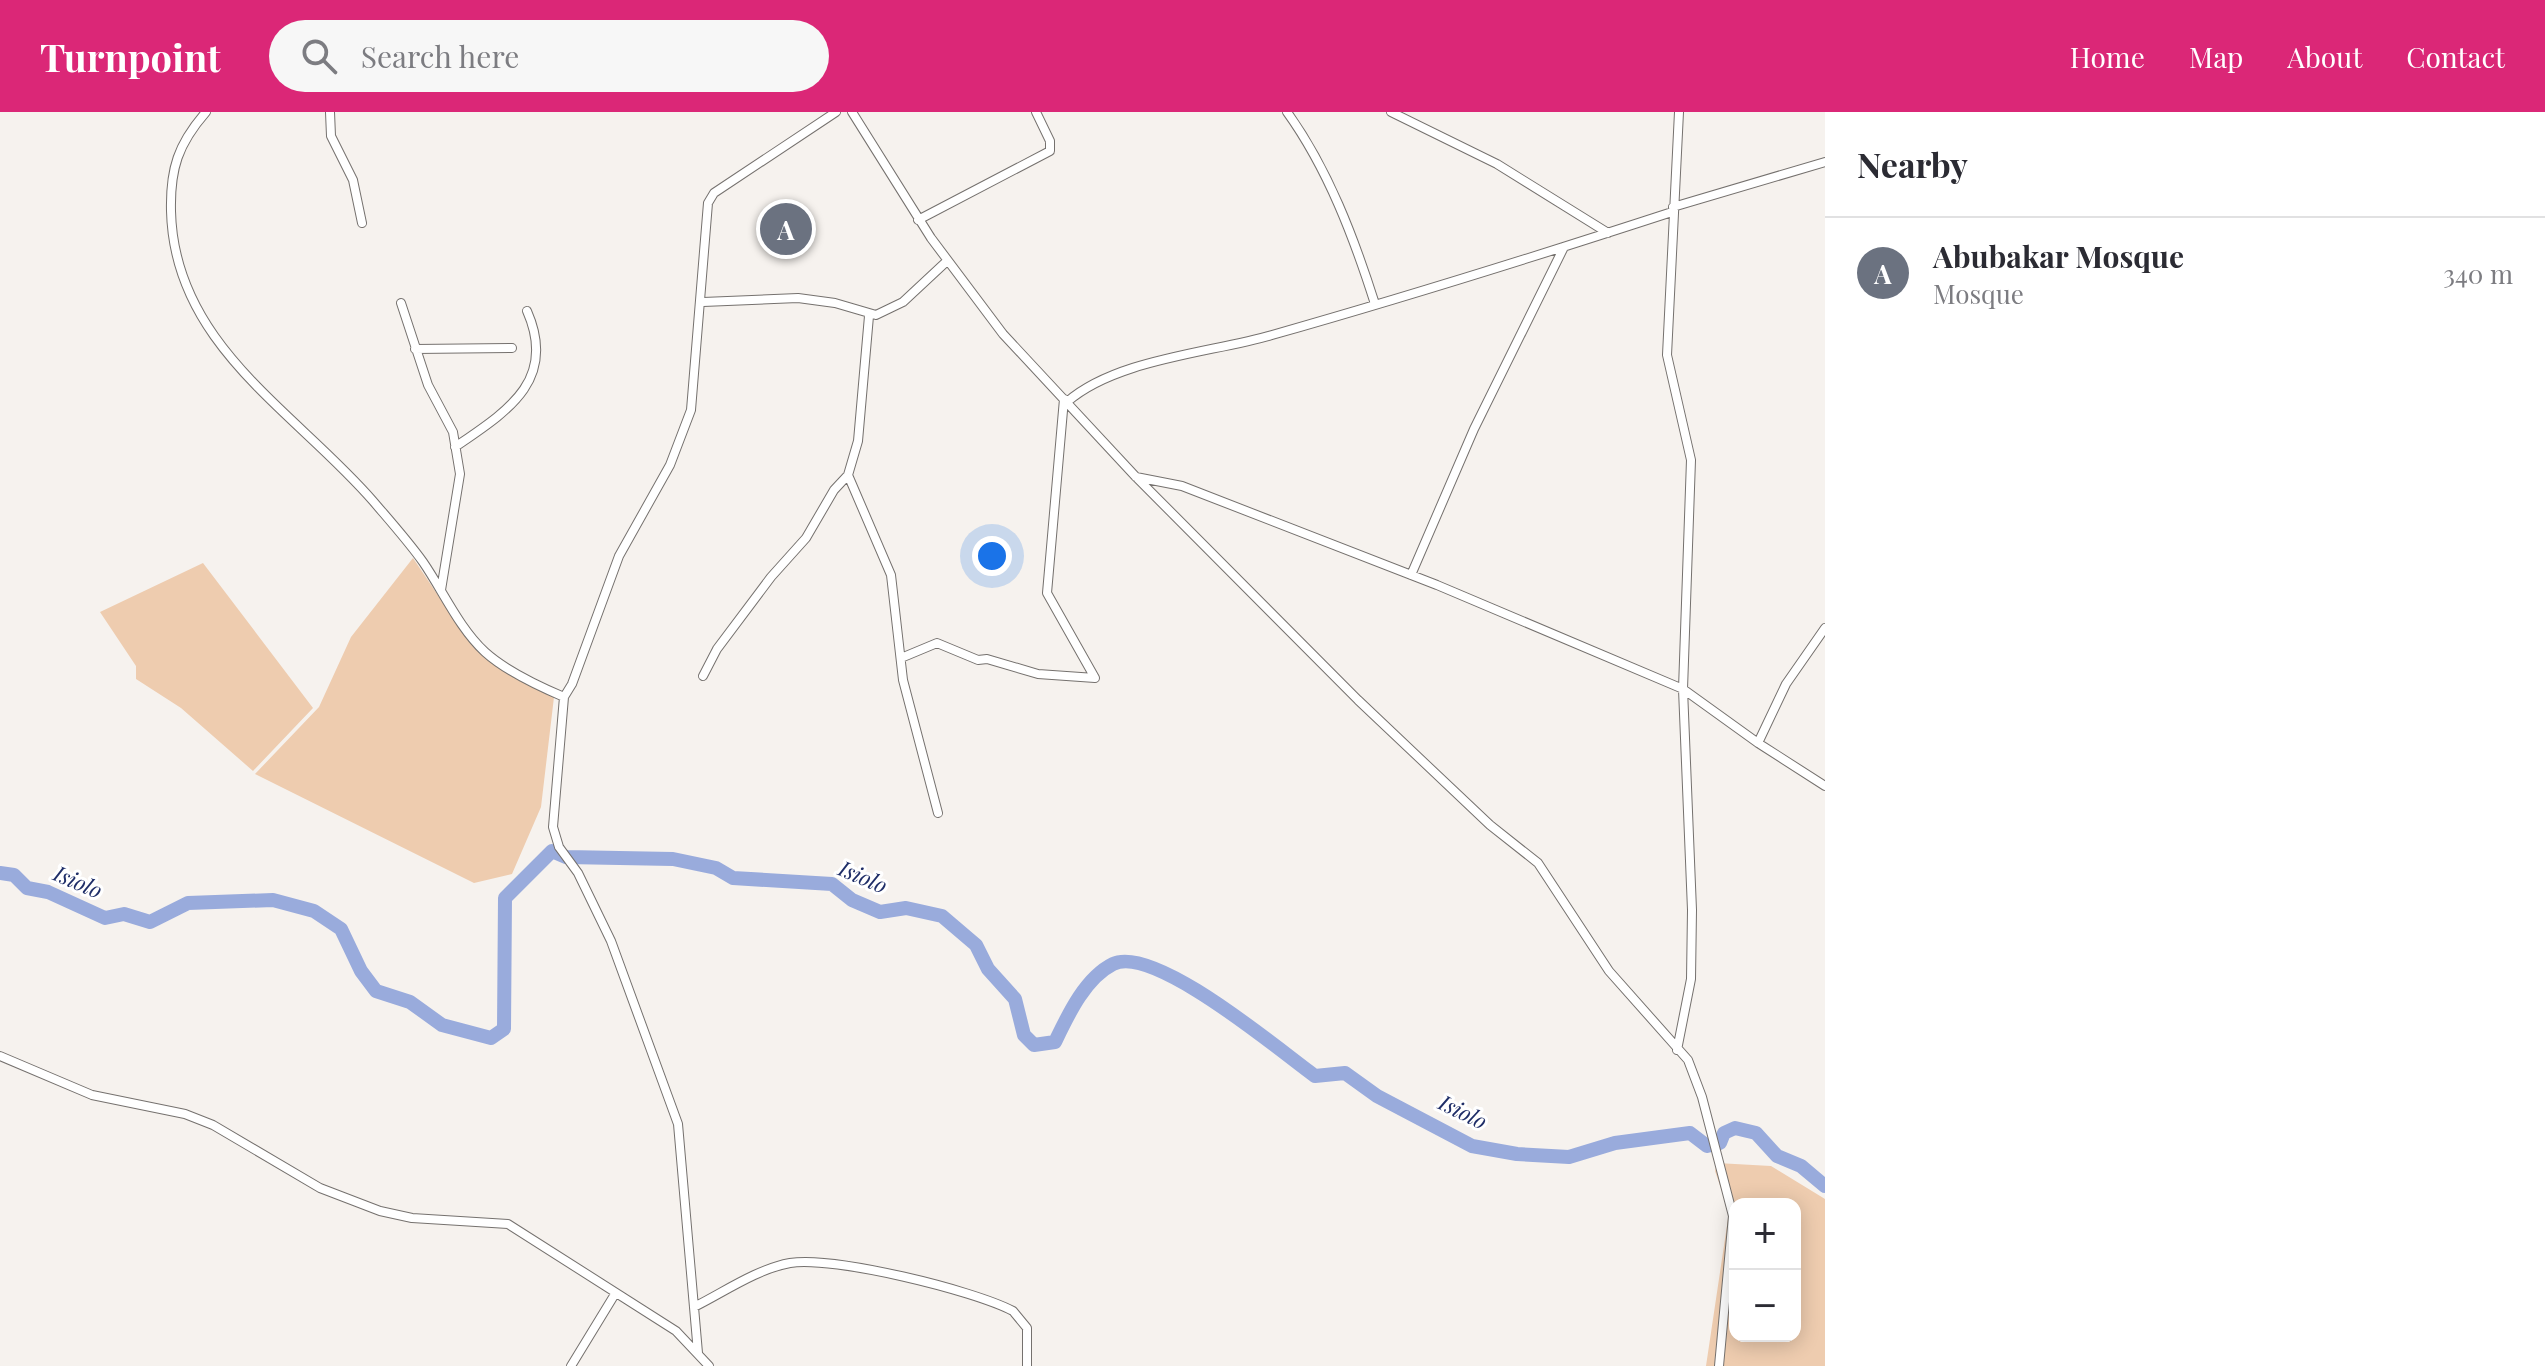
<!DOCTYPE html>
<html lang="en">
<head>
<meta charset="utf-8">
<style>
	body { margin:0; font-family:"Playfair Display",serif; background:#f7f7f7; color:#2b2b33 }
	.controls { position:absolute; right:24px; bottom:24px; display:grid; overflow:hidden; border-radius:16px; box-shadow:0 4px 20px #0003 }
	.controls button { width:72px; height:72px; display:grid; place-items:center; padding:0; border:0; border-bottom:2px solid #e1e1e2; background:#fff; color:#2b2b33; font:40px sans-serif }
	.you { position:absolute; left:992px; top:444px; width:28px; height:28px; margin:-20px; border:6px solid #fff; border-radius:50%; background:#1a73e8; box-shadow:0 0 0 12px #1a73e833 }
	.badge { display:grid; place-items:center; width:52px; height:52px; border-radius:50%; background:#db2777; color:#fff; font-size:26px; font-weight:700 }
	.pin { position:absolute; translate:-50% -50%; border:4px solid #fff; box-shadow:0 2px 8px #0006 }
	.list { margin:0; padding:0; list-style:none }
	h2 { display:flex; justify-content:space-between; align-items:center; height:104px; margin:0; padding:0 32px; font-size:34px }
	h2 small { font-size:26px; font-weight:400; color:#7c7c81 }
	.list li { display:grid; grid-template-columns:52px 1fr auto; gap:24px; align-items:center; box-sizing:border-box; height:112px; padding:0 32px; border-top:2px solid #e1e1e2 }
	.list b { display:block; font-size:30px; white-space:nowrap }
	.list p { margin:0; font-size:26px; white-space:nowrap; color:#7c7c81 }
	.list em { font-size:26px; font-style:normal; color:#7c7c81 }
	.icon { flex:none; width:44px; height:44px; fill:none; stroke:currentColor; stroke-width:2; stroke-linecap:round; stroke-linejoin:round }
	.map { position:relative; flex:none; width:1825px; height:1254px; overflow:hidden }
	header { display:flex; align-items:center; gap:48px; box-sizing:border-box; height:112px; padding:0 40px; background:#db2777; color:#fff }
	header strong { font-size:38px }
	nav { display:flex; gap:44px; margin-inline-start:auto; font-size:28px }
	.search { width:560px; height:72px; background:#f7f7f7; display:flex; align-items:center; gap:20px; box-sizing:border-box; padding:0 28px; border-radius:44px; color:#7c7c81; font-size:30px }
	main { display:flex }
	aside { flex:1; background:#fff }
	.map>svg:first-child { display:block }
</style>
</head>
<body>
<header>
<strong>Turnpoint</strong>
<div class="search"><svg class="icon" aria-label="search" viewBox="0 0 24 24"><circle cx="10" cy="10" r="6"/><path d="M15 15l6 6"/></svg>Search here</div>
<nav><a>Home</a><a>Map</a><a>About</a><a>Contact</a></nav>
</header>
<main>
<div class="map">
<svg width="1825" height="1254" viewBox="0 0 1825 1254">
	<rect width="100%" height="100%" fill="#f6f2ee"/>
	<path fill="#eeccaf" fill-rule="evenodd" d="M413 446 468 528 554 585 541 695 512 762 474 771 255 662 319 595 351 525Z
		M203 451 313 596 253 659 181 596 136 567V554L100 500Z
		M1717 1051 1771 1054 1825 1087V1254H1706L1729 1100 1715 1059ZM1735 1092H1795V1224H1735Z"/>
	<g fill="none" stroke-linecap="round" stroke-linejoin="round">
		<path stroke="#99abdc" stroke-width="14" d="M0 761 14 763 27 776 48 780 105 806 124 802 150 810 188 791 273 788 314 799 341 817 361 859 376 879 410 890 442 913 491 926 504 917 505 786 552 739 566 745 673 747 716 756 733 766 832 772 852 788 880 800 906 796 942 804 976 833 988 857 1015 887 1024 923 1034 933 1055 930C1068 903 1085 866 1113 852 1154 832 1279 938 1315 964L1345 961 1377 984 1472 1034 1517 1042 1569 1045 1615 1031 1690 1021 1707 1034 1720 1031 1724 1021 1735 1016 1756 1021 1777 1044 1801 1054 1825 1074"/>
		<defs>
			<path id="street" d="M206 0C178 32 170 57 171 99 174 233 295 299 373 389 390 409 408 429 423 450 443 479 459 516 485 540 506 559 538 574 564 585
				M330 0 331 24 353 68 362 111
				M852 0 931 126 1003 222 1136 365 1358 588 1490 713 1538 751 1609 859 1688 948 1702 985 1733 1104 1719 1254
				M1287 0C1328 57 1354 126 1375 192
				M1391 0 1497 52 1608 121
				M1673 95 1825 50
				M918 108 1050 39V29L1036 0
				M703 190 798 186 835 191 876 203 903 190 947 149
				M401 191 428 273 453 320 460 362 441 478
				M415 237 512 236
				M1067 290C1116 247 1210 241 1272 223 1406 185 1540 143 1672 100
				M455 335C506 300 558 269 527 199
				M848 363 891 463 903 568 938 701
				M1136 365 1182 374 1437 473 1683 577 1758 631 1786 572 1825 516
				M1411 463 1474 317 1564 135
				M901 546 937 531 978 548 987 547 1038 562 1095 566 1047 481 1064 287
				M703 564 717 537 771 465 806 426 834 378 848 363 858 329 869 204
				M1758 631 1825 674
				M1677 938 1691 867 1692 798 1683 577 1691 348 1667 243 1679 0
				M0 944 92 983 185 1002 213 1013 320 1076 380 1099 412 1106 508 1112 676 1219 709 1254
				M694 1195C724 1180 757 1157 790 1151 834 1144 973 1178 1013 1199L1027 1216V1254
				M698 1241 678 1012 611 829 578 761 559 735 553 715 564 585 572 572 619 444 670 353 691 298 708 91 714 81 836 0
				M571 1254 615 1182"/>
		</defs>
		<use href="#street" stroke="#75716e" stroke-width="10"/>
		<use href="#street" stroke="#fff" stroke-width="8"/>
	</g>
	<g text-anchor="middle" stroke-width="6" stroke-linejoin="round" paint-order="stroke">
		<g font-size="22" font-style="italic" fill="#1f2e68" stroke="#fff">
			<text transform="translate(863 765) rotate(23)" y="8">Isiolo</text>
			<text transform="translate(78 770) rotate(23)" y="8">Isiolo</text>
			<text transform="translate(1463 1000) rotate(26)" y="8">Isiolo</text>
		</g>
	</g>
</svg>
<div class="controls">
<button>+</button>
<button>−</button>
</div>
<div class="you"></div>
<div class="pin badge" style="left:786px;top:117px;background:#6b7280">A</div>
</div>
<aside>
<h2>Nearby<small></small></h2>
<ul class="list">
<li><span class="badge" style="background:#6b7280">A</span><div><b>Abubakar Mosque</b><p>Mosque</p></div><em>340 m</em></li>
</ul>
</aside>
</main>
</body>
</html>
